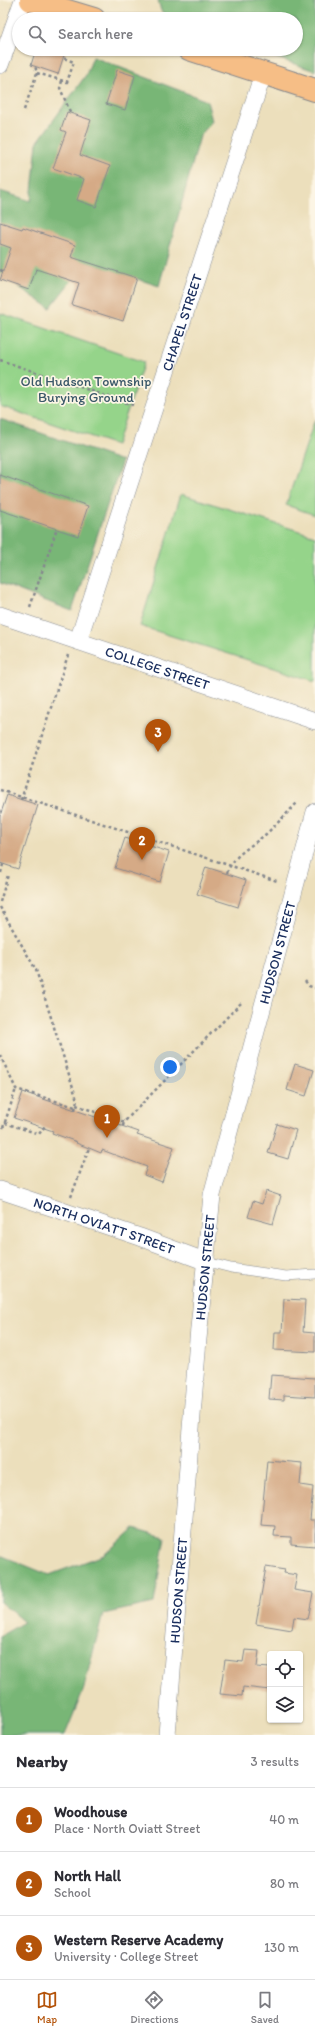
<!DOCTYPE html>
<html lang="en">
<head>
<meta charset="utf-8">
<style>
	body { margin:0; font-family:Itim,sans-serif; background:#f2f2f3; color:#2b2b33 }
	.controls { position:absolute; right:12px; bottom:12px; display:grid; overflow:hidden; border-radius:4px; box-shadow:0 1px 3px #0004 }
	.controls button { width:36px; height:36px; display:grid; place-items:center; padding:0; border:0; border-bottom:1px solid #e1e1e2; background:#fff; color:#2b2b33; font:20px sans-serif }
	.you { position:absolute; left:170px; top:1067px; width:14px; height:14px; margin:-10px; border:3px solid #fff; border-radius:50%; background:#1a73e8; box-shadow:0 0 0 6px #1a73e833 }
	.badge { display:grid; place-items:center; width:26px; height:26px; border-radius:50%; background:#b45309; color:#fff; font-size:13px; font-weight:700 }
	.pin { position:absolute; translate:-50% -33px; filter:drop-shadow(0 1px 2px #0008) }
	.pin::after { content:''; position:absolute; top:21px; width:14px; height:12px; background:inherit; clip-path:polygon(0 0,100% 0,50% 100%) }
	.list { margin:0; padding:0; list-style:none }
	h2 { display:flex; justify-content:space-between; align-items:center; height:52px; margin:0; padding:0 16px; font-size:17px }
	h2 small { font-size:13px; font-weight:400; color:#7c7c81 }
	.list li { display:grid; grid-template-columns:26px 1fr auto; gap:12px; align-items:center; box-sizing:border-box; height:64px; padding:0 16px; border-top:1px solid #e1e1e2 }
	.list b { display:block; font-size:15px; white-space:nowrap }
	.list p { margin:0; font-size:13px; white-space:nowrap; color:#7c7c81 }
	.list em { font-size:13px; font-style:normal; color:#7c7c81 }
	.icon { flex:none; width:22px; height:22px; fill:none; stroke:currentColor; stroke-width:2; stroke-linecap:round; stroke-linejoin:round }
	.map { position:relative; flex:none; width:315px; height:1735px; overflow:hidden }
	.search { position:absolute; background:#fff; box-shadow:0 1px 3px #0004; left:12px; right:12px; top:12px; height:44px; display:flex; align-items:center; gap:10px; box-sizing:border-box; padding:0 14px; border-radius:22px; color:#7c7c81; font-size:15px }
	.sheet { height:244px; background:#fff }
	nav { display:flex; justify-content:space-around; align-items:center; box-sizing:border-box; height:56px; border-top:1px solid #e1e1e2; background:#fff; font-size:11px; color:#7c7c81 }
	nav a { display:grid; justify-items:center; gap:2px }
	nav .on { color:#b45309 }
	.map>svg:first-child { display:block }
</style>
</head>
<body>
<div class="map">
<svg width="315" height="1735" viewBox="0 0 315 1735">
	<rect width="100%" height="100%" fill="#fcf5e5"/>
	<filter id="ink" filterUnits="userSpaceOnUse"><feTurbulence type="fractalNoise" baseFrequency=".025" numOctaves="2"/><feDisplacementMap in="SourceGraphic" scale="8" xChannelSelector="R" yChannelSelector="G"/><feConvolveMatrix kernelMatrix="1 2 1 2 8 2 1 2 1" color-interpolation-filters="sRGB"/></filter>
	<filter id="wash" filterUnits="userSpaceOnUse"><feTurbulence type="fractalNoise" baseFrequency=".012" numOctaves="4" result="noise"/><feDisplacementMap in="SourceGraphic" scale="16" xChannelSelector="R" yChannelSelector="G"/><feGaussianBlur stdDeviation="0.9" result="paint"/><feColorMatrix in="noise" values="0 0 0 0 0 0 0 0 0 0 0 0 0 0 0 0 0 1.4 0 .05"/><feComposite in="paint" operator="in"/></filter>
	<g filter="url(#wash)">
		<rect width="100%" height="100%" fill="#ecdfbc"/>
		<path fill="#95d48a" stroke="#588274" d="M0 313 144 362 116 445 0 406Z
			M315 419V515L286 505Z
			M181 494 315 536V681L140 626Z"/>
		<path fill="#78b676" stroke="#4a726a" d="M158 0H315V71L251 49H296V19H172L161 11Z
			M93 57 207 101 212 121 200 136 159 286 86 262 50 308 0 274V191L31 201 37 143 86 75Z
			M0 419 122 461 72 611 0 583Z
			M134 1528 165 1537 154 1603 103 1614 83 1691 65 1735H0V1636L24 1622 0 1602V1555L49 1575 104 1555Z"/>
		<g id="blocks">
			<path fill="#d5aa86" d="M36 49H66L58 74 31 65Z
				M117 70 135 76 125 110 106 104Z
				M67 112 91 120 80 155 110 166 96 207 77 200 84 179 53 168 66 132 61 130Z
				M0 222 22 229 23 227 75 245 71 257 137 278 123 321 72 305 79 283 36 269 29 290 0 280 11 248 0 244Z
				M0 475 88 506 78 536 0 510Z
				M7 795 38 805 18 869 0 863V816Z
				M125 838 169 852 160 882 115 868Z
				M206 867 246 880 238 907 197 894Z
				M295 1064 314 1070 306 1096 287 1090Z
				M23 1092 139 1132 137 1135 174 1147 162 1182 144 1175 147 1167 102 1150 101 1153 89 1148 76 1143 77 1142 52 1133 53 1131 14 1118Z
				M277 1124 296 1130 288 1159 268 1153Z
				M266 1191 281 1196 273 1224 248 1217 253 1201 262 1204Z
				M284 1299 305 1300 303 1332 315 1333V1352L274 1350 275 1332H282Z
				M271 1375 315 1378V1397L284 1395V1400L269 1399Z
				M267 1460 302 1463 300 1485 313 1487 310 1520H315V1546L291 1544V1537L274 1536 275 1526 261 1525Z
				M266 1567 285 1570 284 1573 297 1575 294 1590 313 1593 308 1619 294 1617 292 1630 256 1624Z
				M245 1650 259 1651 257 1667 270 1668V1690L243 1687 242 1696 220 1694 225 1660 243 1662Z"/>
		</g>
	</g>
	<g filter="url(#ink)">
		<use href="#blocks" fill-opacity="0" stroke="#84878d" stroke-width="1"/>
		<g fill="none" stroke-linecap="round" stroke-linejoin="round">
			<defs>
				<path id="lane" d="M207 1262 231 1268 286 1276 315 1274"/>
				<g id="street">
					<path d="M0 65 23 0"/>
					<path id="s1" d="M0 615 315 721"/>
					<path id="s2" d="M78 641 263 74"/>
					<path id="s3" d="M0 1190 140 1237 207 1262"/>
					<path id="s4" d="M167 1735 198 1339 212 1195 315 812"/>
				</g>
				<path id="primary" d="M31 0 94 19
					M189 49 315 90"/>
			</defs>
			<use href="#lane" stroke="#84878d" stroke-width="10"/>
			<use href="#street" stroke="#84878d" stroke-width="18"/>
			<use href="#primary" stroke="#84878d" stroke-width="24"/>
			<path stroke="#84878d" stroke-width="2.5" stroke-dasharray="3 3" stroke-linecap="butt" d="M37 73 67 82 74 62 63 58
				M62 81 60 88 71 114
				M24 110 37 73 35 66
				M0 270 3 271
				M0 360 133 405
				M30 607 57 528
				M0 790 277 881
				M21 800 68 655
				M1 873 3 864
				M227 873C233 855 252 846 266 834 277 824 287 813 297 803
				M0 902 8 875
				M0 907 36 970 77 1100 75 1110
				M305 981 309 986 315 988
				M0 1055 16 1089 75 1107
				M76 1105 124 1122
				M5 1123 39 1134 45 1126
				M123 1126 124 1122 242 1002
				M3 1128 16 1089
				M71 1197 89 1148"/>
			<use href="#lane" stroke="#fff" stroke-width="9"/>
			<use href="#street" stroke="#fff" stroke-width="17"/>
			<use href="#primary" stroke="#f6be86" stroke-width="22"/>
		</g>
	</g>
	<g text-anchor="middle" stroke-width="3.5" stroke-linejoin="round" paint-order="stroke">
		<g font-size="14" fill="#1b2f5e" stroke="#fcf5e5">
			<text dy="5" stroke="none"><textPath href="#s2" startOffset="335">CHAPEL STREET</textPath></text>
			<text dy="5" stroke="none"><textPath href="#s1" startOffset="166">COLLEGE STREET</textPath></text>
			<text dy="5" stroke="none"><textPath href="#s4" startOffset="793">HUDSON STREET</textPath></text>
			<text dy="5" stroke="none"><textPath href="#s3" startOffset="110">NORTH OVIATT STREET</textPath></text>
			<text dy="5" stroke="none"><textPath href="#s4" startOffset="469">HUDSON STREET</textPath></text>
			<text dy="5" stroke="none"><textPath href="#s4" startOffset="145">HUDSON STREET</textPath></text>
		</g>
		<g font-size="14" fill="#3a5869" stroke="#fcf5e5">
			<text x="86" y="386">Old Hudson Township<tspan x="86" dy="16">Burying Ground</tspan></text>
		</g>
	</g>
</svg>
<div class="controls">
<button><svg class="icon" aria-label="locate" viewBox="0 0 24 24"><circle cx="12" cy="12" r="6"/><path d="M12 2v4M12 18v4M2 12h4M18 12h4"/></svg></button>
<button><svg class="icon" aria-label="layers" viewBox="0 0 24 24"><path d="M12 4l9 5-9 5-9-5zM3 14l9 5 9-5"/></svg></button>
</div>
<div class="you"></div>
<div class="pin badge" style="left:107px;top:1138px">1</div>
<div class="pin badge" style="left:142px;top:860px">2</div>
<div class="pin badge" style="left:158px;top:752px">3</div>
<div class="search"><svg class="icon" aria-label="search" viewBox="0 0 24 24"><circle cx="10" cy="10" r="6"/><path d="M15 15l6 6"/></svg>Search here</div>
</div>
<section class="sheet">
<h2>Nearby<small>3 results</small></h2>
<ul class="list">
<li><span class="badge">1</span><div><b>Woodhouse</b><p>Place · North Oviatt Street</p></div><em>40 m</em></li>
<li><span class="badge">2</span><div><b>North Hall</b><p>School</p></div><em>80 m</em></li>
<li><span class="badge">3</span><div><b>Western Reserve Academy</b><p>University · College Street</p></div><em>130 m</em></li>
</ul>
</section>
<nav>
<a class="on"><svg class="icon" aria-label="map" viewBox="0 0 24 24"><path d="M3 6l6-2 6 2 6-2v14l-6 2-6-2-6 2zM9 4v14M15 6v14"/></svg>Map</a>
<a><svg class="icon" aria-label="directions" viewBox="0 0 24 24"><path d="M12 3l9 9-9 9-9-9zM9 14v-3h6M13 9l2 2-2 2"/></svg>Directions</a>
<a><svg class="icon" aria-label="saved" viewBox="0 0 24 24"><path d="M7 4h10v16l-5-4-5 4z"/></svg>Saved</a>
</nav>
</body>
</html>
